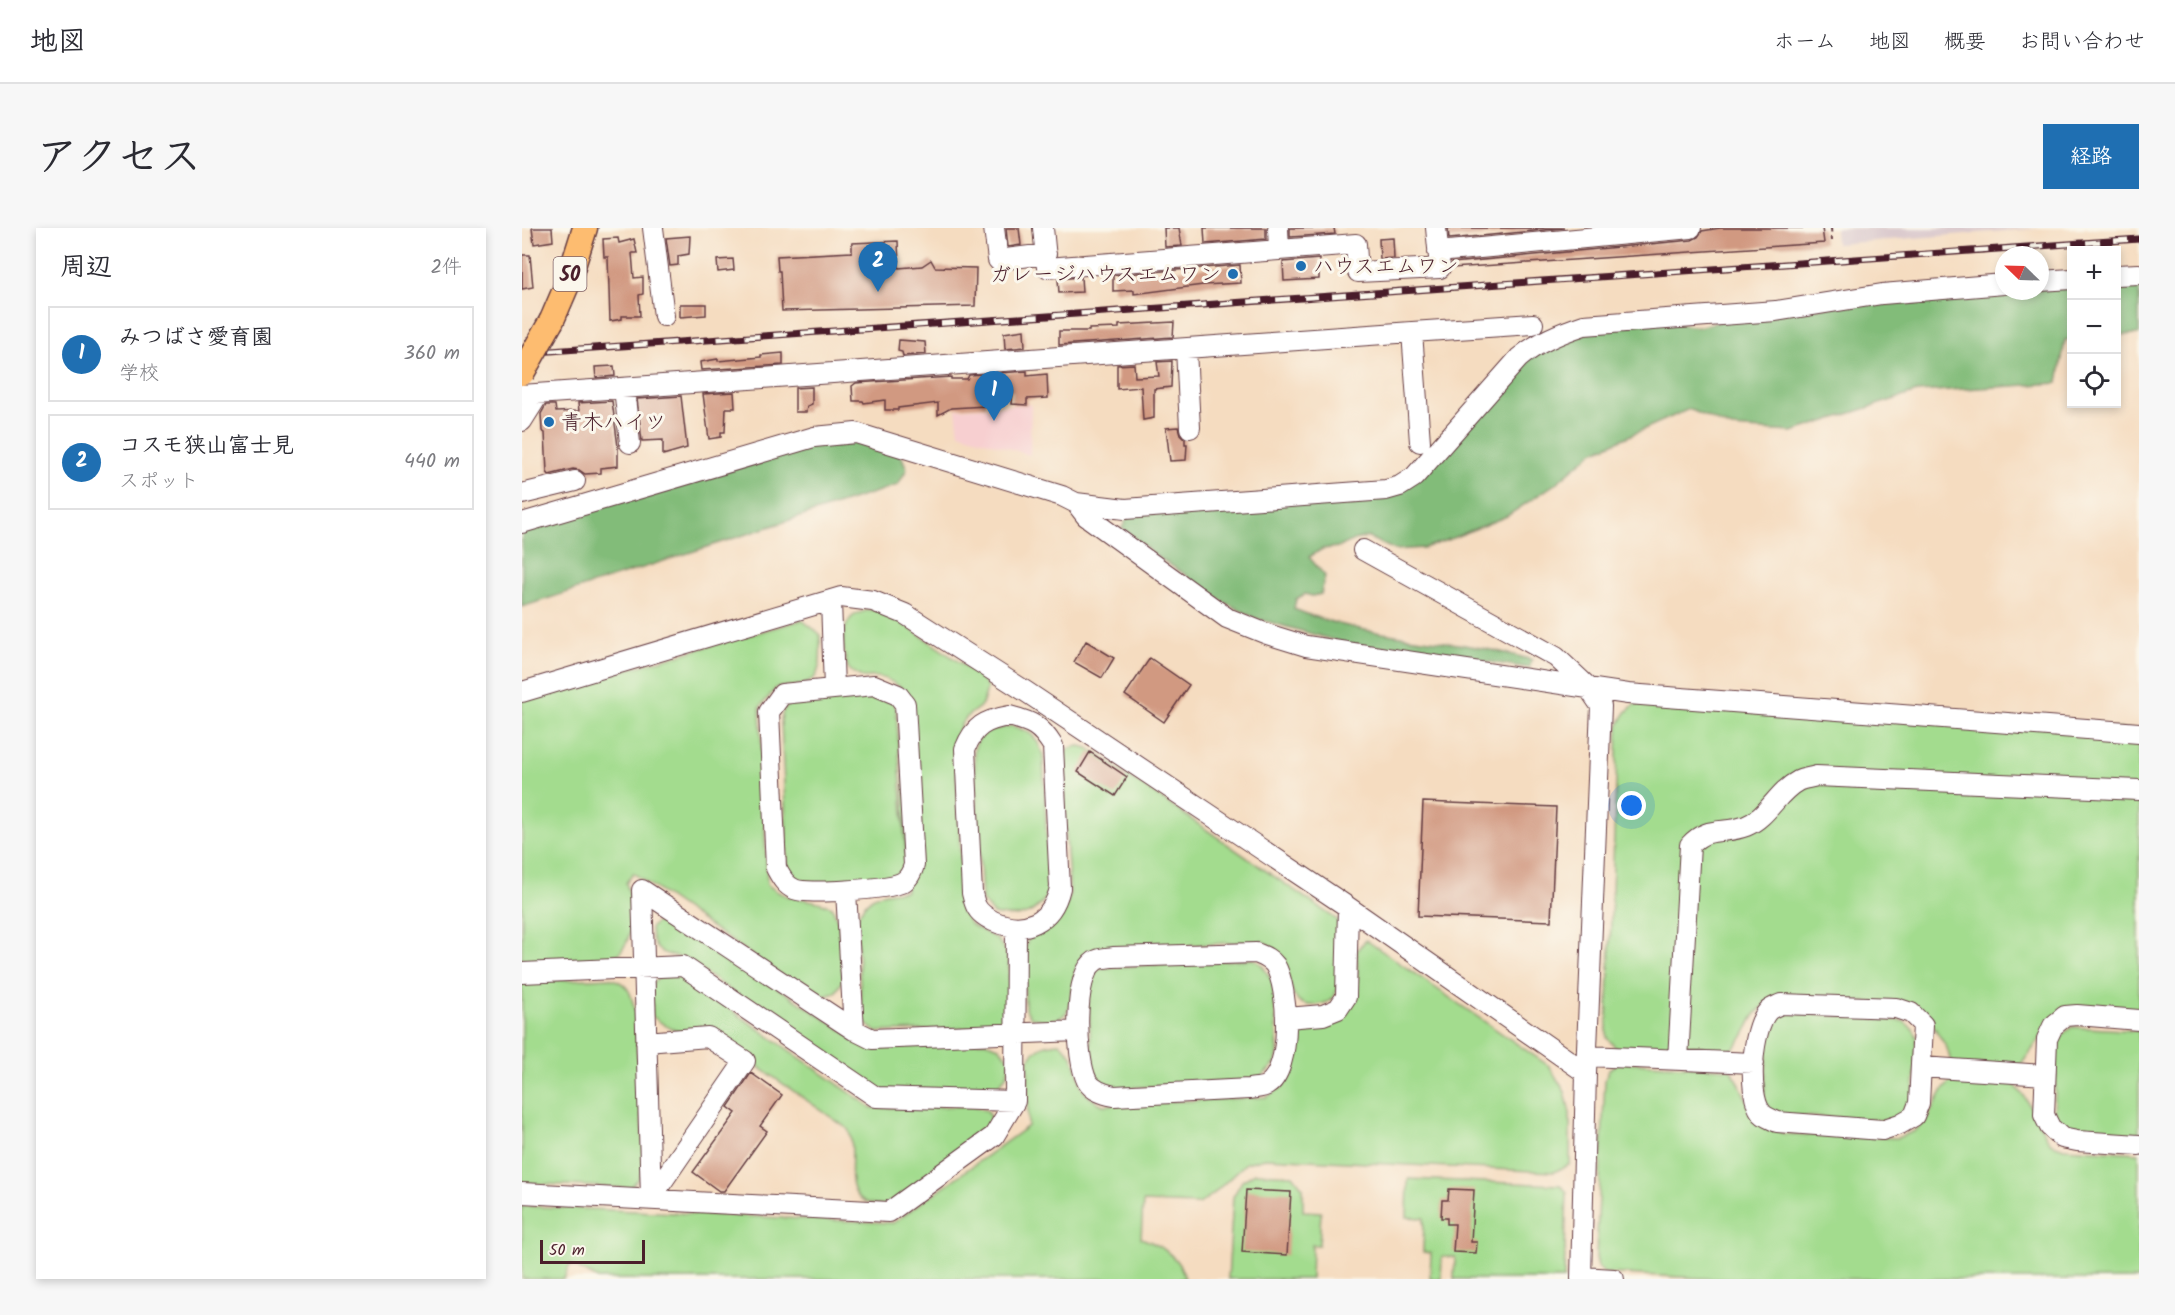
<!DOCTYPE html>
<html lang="ja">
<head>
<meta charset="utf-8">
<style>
	body { margin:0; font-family:Kalam,"Klee One",sans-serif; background:#f7f7f7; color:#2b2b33 }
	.controls { position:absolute; right:18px; top:18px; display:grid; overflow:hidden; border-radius:0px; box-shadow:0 3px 9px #0003 }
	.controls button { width:54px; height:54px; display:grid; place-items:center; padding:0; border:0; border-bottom:2px solid #e1e1e2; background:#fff; color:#2b2b33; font:30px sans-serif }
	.compass { position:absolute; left:1473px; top:18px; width:54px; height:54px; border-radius:50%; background:#fff; box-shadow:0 3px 9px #0003; rotate:293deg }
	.scale { position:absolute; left:18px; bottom:15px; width:105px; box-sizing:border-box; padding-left:6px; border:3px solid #4a1f2b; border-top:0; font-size:16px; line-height:21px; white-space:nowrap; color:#4a1f2b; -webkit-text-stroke:4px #fbf7ec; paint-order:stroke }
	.you { position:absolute; left:1110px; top:578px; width:21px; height:21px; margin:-15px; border:4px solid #fff; border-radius:50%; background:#1a73e8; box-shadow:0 0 0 9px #1a73e833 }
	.badge { display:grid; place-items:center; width:39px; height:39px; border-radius:50%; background:#1f6fb2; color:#fff; font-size:20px; font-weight:700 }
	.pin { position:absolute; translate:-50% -50px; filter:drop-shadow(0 2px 3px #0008) }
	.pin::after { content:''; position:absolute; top:32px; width:21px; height:18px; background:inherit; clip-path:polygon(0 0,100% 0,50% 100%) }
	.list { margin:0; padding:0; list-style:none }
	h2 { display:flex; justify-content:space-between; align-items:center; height:78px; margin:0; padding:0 24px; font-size:26px }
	h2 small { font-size:20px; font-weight:400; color:#7c7c81 }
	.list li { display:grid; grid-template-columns:39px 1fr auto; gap:18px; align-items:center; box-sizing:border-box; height:96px; margin:0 12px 12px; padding:0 12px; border:2px solid #e1e1e2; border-radius:0px }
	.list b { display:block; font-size:22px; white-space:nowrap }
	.list p { margin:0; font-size:20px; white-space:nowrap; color:#7c7c81 }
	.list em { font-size:20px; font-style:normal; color:#7c7c81 }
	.icon { flex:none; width:33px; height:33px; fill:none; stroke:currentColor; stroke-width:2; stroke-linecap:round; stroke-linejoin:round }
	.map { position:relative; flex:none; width:1617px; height:1051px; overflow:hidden; border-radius:0px }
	header { display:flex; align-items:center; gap:36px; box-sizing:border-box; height:84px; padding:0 30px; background:#fff; border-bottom:2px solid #e1e1e2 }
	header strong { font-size:28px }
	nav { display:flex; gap:33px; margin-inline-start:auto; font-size:21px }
	.intro { display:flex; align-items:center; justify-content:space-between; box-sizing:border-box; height:144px; padding:0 36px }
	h1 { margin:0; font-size:42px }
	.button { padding:15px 27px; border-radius:0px; background:#1f6fb2; color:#fff; font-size:21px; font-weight:700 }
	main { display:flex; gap:36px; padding:0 36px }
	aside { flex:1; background:#fff; border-radius:0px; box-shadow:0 3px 9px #0003 }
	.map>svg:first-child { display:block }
</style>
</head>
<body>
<header>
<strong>地図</strong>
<nav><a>ホーム</a><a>地図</a><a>概要</a><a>お問い合わせ</a></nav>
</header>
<div class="intro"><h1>アクセス</h1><a class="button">経路</a></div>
<main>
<aside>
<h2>周辺<small>2件</small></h2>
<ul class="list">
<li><span class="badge">1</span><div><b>みつばさ愛育園</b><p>学校</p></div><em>360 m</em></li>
<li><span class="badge">2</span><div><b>コスモ狭山富士見</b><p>スポット</p></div><em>440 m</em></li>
</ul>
</aside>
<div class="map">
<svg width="1617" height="1051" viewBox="0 0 1617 1051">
	<rect width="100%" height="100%" fill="#fbf7ec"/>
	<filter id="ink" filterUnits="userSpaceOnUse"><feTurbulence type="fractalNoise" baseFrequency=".0167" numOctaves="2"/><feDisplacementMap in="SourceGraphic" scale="12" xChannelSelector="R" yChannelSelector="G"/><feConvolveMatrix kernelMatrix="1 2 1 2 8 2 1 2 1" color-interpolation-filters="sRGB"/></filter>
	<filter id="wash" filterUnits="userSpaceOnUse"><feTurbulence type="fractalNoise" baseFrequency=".008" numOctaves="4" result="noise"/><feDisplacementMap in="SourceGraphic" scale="24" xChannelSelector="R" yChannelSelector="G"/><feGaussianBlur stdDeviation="1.35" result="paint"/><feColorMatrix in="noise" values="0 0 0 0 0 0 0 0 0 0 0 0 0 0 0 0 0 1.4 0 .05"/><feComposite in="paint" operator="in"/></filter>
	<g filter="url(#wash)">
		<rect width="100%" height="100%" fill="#f5dcc0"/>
		<path fill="#f7cfd0" d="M509 176 508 227 437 205 434 181Z"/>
		<path fill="#d2bdc5" d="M1313 0H1520L1314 16Z"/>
		<path fill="#a3dc8e" stroke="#767e5c" stroke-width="1.5" d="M351 381 364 384 459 449 465 460C459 486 457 476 443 491 436 498 435 509 433 518L441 682 448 696 475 711 487 728V781L483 793 472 799 354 804 343 795 340 787 334 691C346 666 358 664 384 663L380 460C366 451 358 446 341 450L327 442C321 426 317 404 329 390 334 384 344 383 351 381Z
			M280 392 298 406C298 421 302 449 285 455 276 459 264 458 255 459L238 479 245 656C268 677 285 666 310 679L317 696 321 752 313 765 299 769 285 765 111 645 104 655 113 685 105 714 98 725 82 731 0 737V471Z
			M355 465 368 470 374 479 384 633 380 643 370 648 287 656 272 651 266 642 259 492 261 483 270 472Z
			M1119 474 1617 502V788L1527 798 1496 841 1430 838 1425 820 1407 791 1385 777 1253 768C1246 774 1237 781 1232 788 1222 805 1219 821 1198 826L1097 823 1085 810V802L1096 499C1102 486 1106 479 1119 474Z
			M490 498C510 504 514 507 521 527L527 665C511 689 499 691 471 686L460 672 452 522C458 501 470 502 490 498Z
			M558 518 566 520 818 694C818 714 826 768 803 775 766 787 769 752 760 730 756 721 748 717 740 713L571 723C568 725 563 728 560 731 542 747 562 789 529 792 523 793 516 791 510 790L503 781 502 722 506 712 538 690 548 668 539 533C542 523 546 519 558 518Z
			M145 687 341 816 463 814 477 819 488 832 485 847 473 861 357 864 161 730C139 726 129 723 129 699Z
			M844 712 1027 838 1043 864 1048 885V936L1032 944 743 930 724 935 690 967 677 976 621 974 619 1010C639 1017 658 1030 663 1051H76L48 1036 42 1051H0V978L371 995 506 898V833C514 819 522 816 538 815 542 820 549 824 551 830 562 855 552 863 581 877L745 869 761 858 767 844 770 822 777 803C790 797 802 796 813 791 842 779 835 748 835 722Z
			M732 731 740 737 751 754 756 824 754 835 736 852 586 861 576 857 570 842 566 762 572 743 580 740Z
			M151 746 168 753 350 880 451 878 466 883 469 894 464 907 365 977C310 979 339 929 326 901L185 803C158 805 151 805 130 788V755L139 749Z
			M87 750C107 755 109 764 113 784L122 938 117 950 108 960 0 955V754Z
			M1262 784 1381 793 1391 801 1395 809 1391 879 1377 893 1255 887 1247 881 1242 871 1247 795Z
			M1550 799 1617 803V909L1549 904 1540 902 1532 886 1535 816 1541 806Z
			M1098 834 1208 841 1215 851 1233 890 1262 906 1375 910 1393 903 1406 889 1421 862 1431 851 1491 855 1502 868 1528 915 1542 920 1617 925V1051H1197L1082 1045 1076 1039 1074 1029 1083 852 1087 841Z
			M733 945 771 947 781 960V983L799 984 797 1017H790L789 1051H706L711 969 720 953Z
			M886 951 1038 957 1045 964 1042 1051H932L933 1029H920L919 1051H908L909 1025 901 1024 902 990 885 989Z"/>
		<path fill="#82bc79" stroke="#666e52" stroke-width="1.5" d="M1617 46V106L1595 107 1594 47Z
			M1549 51V111L1543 112 1536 155 1395 164 1270 204 1210 200 1167 181 1071 224 1033 256 985 288 928 311 902 320 873 322 845 309 832 312 817 319 800 321 787 329 803 348 799 366 790 368 783 366 774 371 772 381C847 413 932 408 1010 432L1007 440 915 426 826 416 733 390 681 363 664 347 634 328 600 300 613 276 864 262 1022 113 1130 92 1176 99 1231 85 1482 63H1518V53Z
			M334 211 379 227 385 241 376 257 0 379V301L290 215Z"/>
		<g id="blocks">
			<path fill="#d19981" d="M10 0H30L31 13 12 16Z
				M484 0H497L499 17 486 19Z
				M642 0H657L660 18 643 19Z
				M682 0H744V11L683 16Z
				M768 0H812L813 6 768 9Z
				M926 0H1042L927 11Z
				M1198 0H1300L1302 15 930 40V35L1170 12 1176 9 1180 3Z
				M168 8 167 26 156 28V37L148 38 144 10Z
				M96 10 97 15 112 11 115 25H110L112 50 121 49V66L117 67 118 88H100V91L88 93 86 29H82L81 11Z
				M871 10 872 30 858 31 857 11Z
				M376 13 377 40 400 38 409 32 413 39 454 40 453 78 260 83 258 43H256L255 28 330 24V15Z
				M0 27H8L11 59 0 61Z
				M211 31 212 42 196 44 195 32Z
				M797 31V51L762 53 761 34Z
				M718 37 719 55 681 57 612 66V62L591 63V47Z
				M559 49 560 64 537 65 536 51Z
				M158 76H184V87L158 89Z
				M652 94 651 109 537 117V103H567V101L597 100V97Z
				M502 102 503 119 483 121 482 105Z
				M377 112 403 114 404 126 381 128 380 124 376 123Z
				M261 125V137L179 142 178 134 196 131V133L239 129V127Z
				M650 133 649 159 632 161V190L621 192 619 159 595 161V137L612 136 613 149 637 148 635 134Z
				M92 138 93 148 74 150 73 139Z
				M505 143V148L525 146 526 170 505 171V177L490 176 491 163 464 167V178L429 180 416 187V175L376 180V182H363V172L342 175 341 173H331L330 158 334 155 429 149V151H445L447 147Z
				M290 159V176L285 178 284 184H273V160Z
				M212 164 213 180H204L203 204H199V209L187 211 181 166Z
				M159 168 165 220 141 227V212L120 213 115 171Z
				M90 173 96 219V238L79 240V245L63 246 57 242 51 241 27 247 25 244 23 205 20 203 19 186 24 177H33L34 184 57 183 56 175Z
				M656 199 658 206 663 211V216H665L664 232 648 233 644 200Z
				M564 413 592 430 580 450 552 434Z
				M628 430 667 457 642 494 603 467Z
				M568 524 605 549 593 568 556 544Z
				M901 574 1034 579 1029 693 896 688Z
				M229 845 260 867 238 898 245 903 202 963H197L171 944 214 885 206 879Z
				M927 961 952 962 949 1014H955L954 1025 931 1024 933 996H925V990H919L920 972H926Z
				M724 962 769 964 765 1027 720 1024Z"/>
		</g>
	</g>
	<g filter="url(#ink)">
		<use href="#blocks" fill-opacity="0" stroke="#643b41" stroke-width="1.5"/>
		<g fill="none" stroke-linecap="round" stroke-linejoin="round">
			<defs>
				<path id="minor" d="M131 0 142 88
					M472 0 476 32 524 26
					M521 0 525 40 834 16 836 44 918 40 914 0
					M756 0 757 22
					M916 24 1169 0
					M1594 47 1617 46
					M1518 53 1550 51
					M890 104 1011 96
					M664 121 668 200
					M102 160 108 215
					M0 167 890 104 898 214
					M0 193 17 166
					M0 266 53 253
					M554 275 603 281 864 262 878 258 892 249 997 130C1016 114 1038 105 1062 97L1254 83 1360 66 1482 56
					M0 295 292 209 334 205 540 268 554 275 564 288 705 390 745 406 784 418 1106 466 1617 505
					M841 322 1034 429 1066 459 1079 478 1064 845 1059 1051
					M309 372 312 461
					M352 457 376 467 383 476 392 637C390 644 386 652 379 655 365 661 284 667 272 661 263 657 259 649 254 640L247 484 260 466Z
					M0 464 319 369 351 373 383 386 503 463 826 679 1064 845
					M487 488C510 494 518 497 531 518L538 660C530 694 503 707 471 693 464 689 457 685 454 678 452 674 451 669 450 665L443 521C452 498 463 492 487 488Z
					M120 662 332 802 350 811 556 803
					M120 662 129 970
					M324 663 332 802
					M734 725C741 728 748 730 753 737 767 760 771 841 745 857 741 860 732 860 727 861L592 868C582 866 571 863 565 853 554 831 550 748 573 733 577 730 585 730 591 729Z
					M0 745 161 738 354 869 493 873
					M1259 776 1374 780 1389 785 1401 797 1397 875 1392 888 1378 896 1360 902 1255 894C1250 891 1242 889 1239 884 1225 866 1230 800 1246 783 1249 780 1255 778 1259 776Z
					M765 790 801 787 816 781 824 769 826 679
					M1617 792 1555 787 1543 788 1531 798 1525 811 1522 887 1528 899 1540 910 1555 913 1617 917
					M124 814 186 809 223 833 129 970
					M1065 828 1232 835
					M1156 832 1168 617C1186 597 1202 607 1224 598 1246 589 1255 564 1276 553 1281 550 1289 550 1294 548L1617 562
					M1399 839 1522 847
					M0 965 367 984 472 908 493 873 494 700
					M1059 1049 1092 1051"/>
				<path id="major" d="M30 92 45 57 63 0"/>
			</defs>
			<use href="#minor" stroke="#643b41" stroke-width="22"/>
			<use href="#major" stroke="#643b41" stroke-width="27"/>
			<path stroke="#643b41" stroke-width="2" stroke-dasharray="4.5 4.5" stroke-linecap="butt" d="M1309 0 1310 13"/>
			<use href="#minor" stroke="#fff" stroke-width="20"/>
			<use href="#major" stroke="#fdbc70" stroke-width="24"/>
			<defs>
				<path id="rail" d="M0 125 1617 11"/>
			</defs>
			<use href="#rail" stroke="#4a1f2b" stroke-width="7"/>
			<use href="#rail" stroke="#fbf7ec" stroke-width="4.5" stroke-dasharray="14" stroke-linecap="butt"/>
			<defs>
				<path id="major-bridge" d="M0 145 30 92"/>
			</defs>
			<use href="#major-bridge" stroke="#643b41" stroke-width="27" stroke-linecap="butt"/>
			<use href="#major-bridge" stroke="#fdbc70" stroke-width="24"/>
		</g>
	</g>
	<g fill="#1f6fb2" stroke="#fbf7ec" stroke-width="2">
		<circle cx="779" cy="38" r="6"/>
		<circle cx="711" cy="46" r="6"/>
		<circle cx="27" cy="194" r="6"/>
	</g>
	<g text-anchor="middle" stroke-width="6" stroke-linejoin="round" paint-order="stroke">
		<rect fill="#fbf7ec" stroke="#7f6065" stroke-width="1.5" x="31.5" y="29" width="33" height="34" rx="4.5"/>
		<g font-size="20" font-weight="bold" fill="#4a1f2b">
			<text x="48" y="53">50</text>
		</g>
		<g font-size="21" fill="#4a1f2b" stroke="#fbf7ec" text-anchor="start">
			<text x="791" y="45">ハウスエムワン</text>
			<text x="699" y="53" text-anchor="end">ガレージハウスエムワン</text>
			<text x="39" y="201">青木ハイツ</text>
		</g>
	</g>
</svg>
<div class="controls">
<button>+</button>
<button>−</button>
<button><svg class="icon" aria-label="locate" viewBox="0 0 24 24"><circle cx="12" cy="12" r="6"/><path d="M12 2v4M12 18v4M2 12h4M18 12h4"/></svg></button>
</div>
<svg class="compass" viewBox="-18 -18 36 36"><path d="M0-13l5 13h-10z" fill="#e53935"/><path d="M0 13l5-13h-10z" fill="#7c7c81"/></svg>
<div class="scale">50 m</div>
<div class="you"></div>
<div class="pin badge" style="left:472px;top:193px">1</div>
<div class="pin badge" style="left:356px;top:64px">2</div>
</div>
</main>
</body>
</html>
